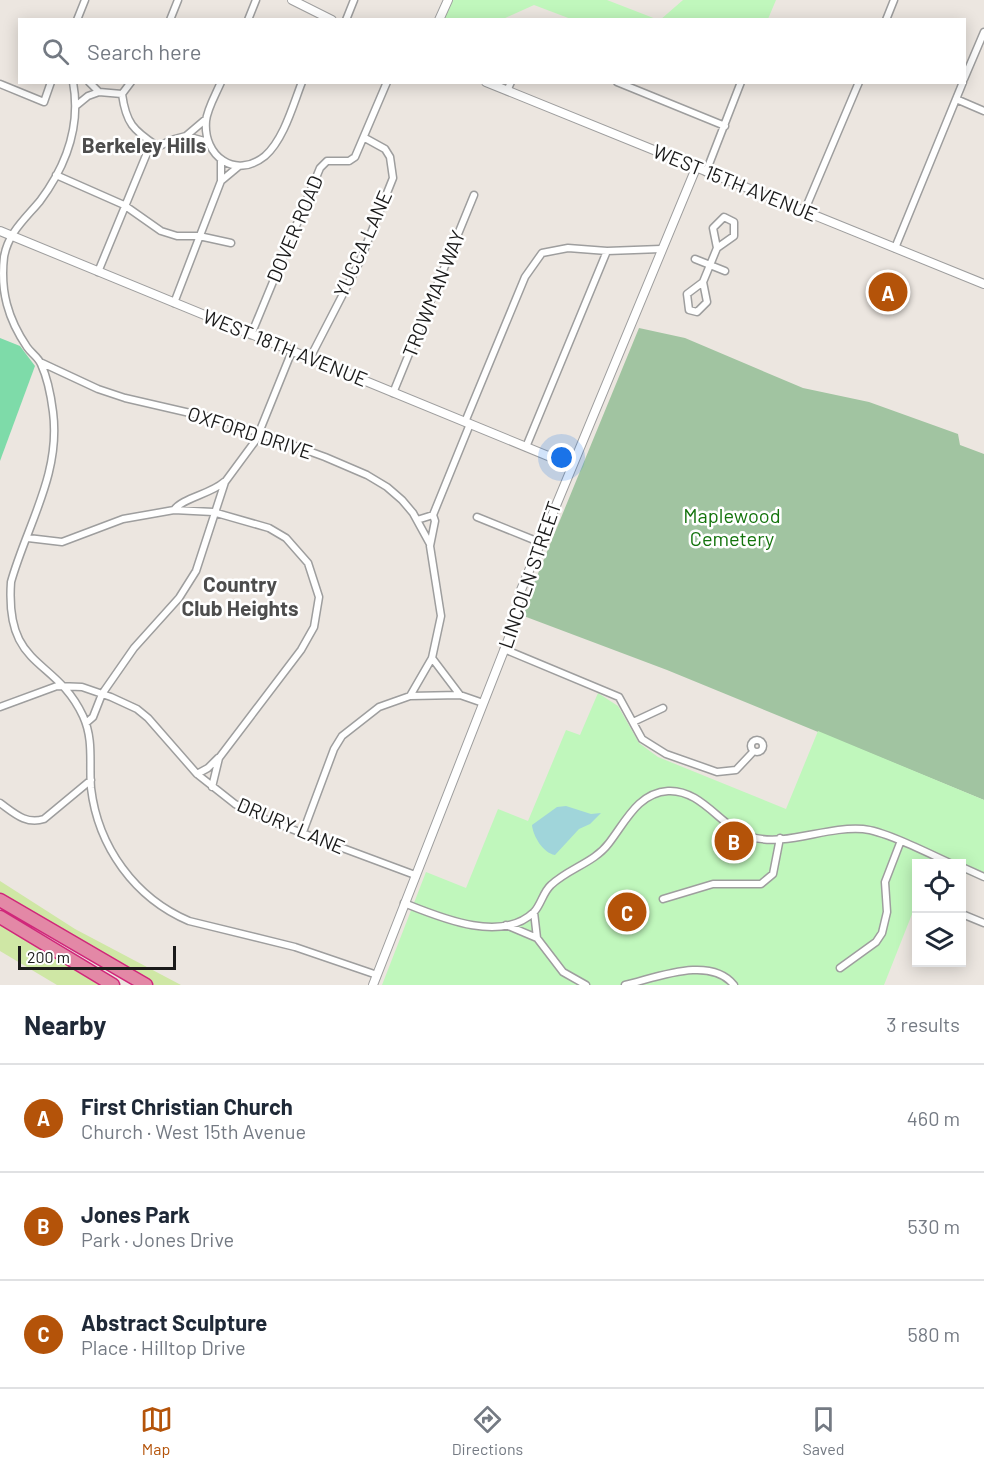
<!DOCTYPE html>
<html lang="en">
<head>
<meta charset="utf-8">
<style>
	body { margin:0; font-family:Barlow,sans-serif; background:#f2f2f3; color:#1f2937 }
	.controls { position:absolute; right:18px; bottom:18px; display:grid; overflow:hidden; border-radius:0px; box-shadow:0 3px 15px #0003 }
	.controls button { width:54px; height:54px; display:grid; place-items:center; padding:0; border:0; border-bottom:2px solid #e0e1e3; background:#fff; color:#1f2937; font:30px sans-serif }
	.scale { position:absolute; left:18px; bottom:15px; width:158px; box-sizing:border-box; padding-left:6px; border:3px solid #1a1a1a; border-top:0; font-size:16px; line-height:21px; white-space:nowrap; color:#1a1a1a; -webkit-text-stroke:4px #fff; paint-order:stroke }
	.you { position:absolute; left:562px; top:458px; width:21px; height:21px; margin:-15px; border:4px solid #fff; border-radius:50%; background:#1a73e8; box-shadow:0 0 0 9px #1a73e833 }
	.badge { display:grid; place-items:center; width:39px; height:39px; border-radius:50%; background:#b45309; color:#fff; font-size:20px; font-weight:700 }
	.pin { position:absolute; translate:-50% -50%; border:3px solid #fff; box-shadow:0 2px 6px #0006 }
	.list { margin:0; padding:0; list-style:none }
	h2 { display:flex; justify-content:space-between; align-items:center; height:78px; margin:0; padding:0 24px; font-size:26px }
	h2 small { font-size:20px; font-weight:400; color:#747a83 }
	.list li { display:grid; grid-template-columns:39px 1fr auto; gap:18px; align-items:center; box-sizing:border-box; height:108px; padding:0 24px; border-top:2px solid #e0e1e3 }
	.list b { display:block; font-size:22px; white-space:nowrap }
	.list p { margin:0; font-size:20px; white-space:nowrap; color:#747a83 }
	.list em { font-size:20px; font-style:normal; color:#747a83 }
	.icon { flex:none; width:33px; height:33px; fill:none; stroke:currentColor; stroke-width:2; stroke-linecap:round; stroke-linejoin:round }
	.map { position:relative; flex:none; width:984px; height:985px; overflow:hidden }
	.search { position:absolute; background:#fff; box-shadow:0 3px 15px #0003; left:18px; right:18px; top:18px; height:66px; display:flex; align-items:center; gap:15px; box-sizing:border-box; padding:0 21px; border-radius:0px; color:#747a83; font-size:22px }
	.sheet { height:402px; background:#fff }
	nav { display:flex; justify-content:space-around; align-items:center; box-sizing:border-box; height:84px; border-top:2px solid #e0e1e3; background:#fff; font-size:16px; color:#747a83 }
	nav a { display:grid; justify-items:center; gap:3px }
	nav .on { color:#b45309 }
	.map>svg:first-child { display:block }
</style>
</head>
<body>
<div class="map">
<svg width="984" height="985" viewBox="0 0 984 985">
	<rect width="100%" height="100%" fill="#ece6e0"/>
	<path fill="#cfe7a5" d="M0 881 75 929 181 985H154L147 981 52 927 0 893Z
		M0 924 99 985H57L0 951Z"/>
	<path fill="#a1c4a1" d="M639 328 685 338 803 388 869 402 958 434 960 445 984 454V800L667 670 521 615Z"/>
	<path fill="#c0f7bc" d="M450 0H607L656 19H571L534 5 503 19 442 20Z
		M683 0H776L768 19 660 20Z
		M598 693 618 706 639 743 658 757 786 809 818 731 984 800V881L962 872V864L941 863 934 861 933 863 916 864V904L884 985H382L426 872 466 888 498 809 528 821 566 730 580 735Z"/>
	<path fill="#7edba9" d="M0 338 20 346 35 366 0 461Z"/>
	<path fill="#a0d5da" d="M566 806 591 814 601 813 590 824 579 829 555 855C543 853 533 836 532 825L557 807Z"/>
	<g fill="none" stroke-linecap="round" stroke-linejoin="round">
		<defs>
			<path id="minor" d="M77 20 85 0
				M170 20 178 0
				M248 20 256 0
				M346 20 354 0
				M886 20 894 0
				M964 79 984 32
				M73 82C81 125 66 166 40 201 25 219 8 233 4 257 0 291 8 319 27 347 31 353 38 357 41 364 48 379 51 396 53 412 61 474 27 525 11 582 5 670 55 656 83 716 94 740 89 763 91 788 98 847 135 898 189 921L295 947 377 975
				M89 82 99 92 122 94
				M221 82C216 94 207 109 206 121 203 156 235 180 265 156 284 139 293 105 302 82
				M617 82 725 126
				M0 84 44 102 51 82
				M507 91 511 82
				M122 94C126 123 133 130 157 146
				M122 94 131 82
				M956 99 984 111
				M77 105 88 96 99 92
				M186 136 208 142
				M706 172 741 82
				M56 175 124 205 161 231 177 236H199L231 243
				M221 181 239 166
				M804 212 859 82
				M717 248 734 236V222L724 217 713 228 717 248 710 265 725 271
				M895 248 963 82
				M695 259 710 265 703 282 687 294 689 310 697 312 707 302 703 282
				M98 272 147 153 171 140 186 136 206 119
				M174 303 221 181V161
				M251 335 320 168 327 161H349L355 157 387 82
				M310 358 359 263 393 178 390 157 385 149 365 138
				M40 362 98 389 125 398 229 422 325 457 367 475 387 487 402 500 413 513 430 544
				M393 393 474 195
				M465 422 525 277 542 253 568 248 607 251 661 249
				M526 447 607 251
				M174 510C182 498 211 494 224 482
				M477 517 539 542
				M417 520 433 515
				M28 538 62 542 123 519 174 510 213 512 269 528 286 538 308 563 319 597 314 627 301 650 219 758 212 787
				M504 649 619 697 642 739 666 754 717 772 736 770 752 753
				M460 695 483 703
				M410 696 460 695 432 658
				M0 707 57 686 82 687 111 697 137 709 148 718 197 774 235 804 262 818 415 875
				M633 722 663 708
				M86 723 93 717 102 694 134 648 179 598 196 571 225 482 256 440 292 351
				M751 746a6 6 0 1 1 12 0a6 6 0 1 1-12 0Z
				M197 774 208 768 218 758
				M0 803C14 813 26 825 44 819L91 780
				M303 832 334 749 342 736 379 707 410 696 432 658 441 616 430 546 435 521 433 515 470 424
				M962 867 984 877
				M663 899 713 884H761L773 874 780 838
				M404 903C439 917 501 944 534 912 541 905 543 892 551 885 569 868 594 863 609 843 626 821 638 793 668 791 702 789 722 829 751 837 786 847 826 826 863 829 885 831 930 854 952 864
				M534 912 537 938
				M962 914 984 923
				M506 925 537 938 563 972 586 985
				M840 968 876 942 882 933 887 912 885 882 900 843
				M625 985C656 978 710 955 734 985"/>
			<path id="tertiary" d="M292 0 332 20
				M439 20 448 0
				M486 82 984 284
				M0 231 570 465
				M373 985 512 630 521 590 696 168"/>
			<path id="motorway" d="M0 900 146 985
				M0 917 113 985"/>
		</defs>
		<use href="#minor" stroke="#9e9e9e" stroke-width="9"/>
		<use href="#tertiary" stroke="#9e9e9e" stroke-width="10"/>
		<use href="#motorway" stroke="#d0277a" stroke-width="15"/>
		<use href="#minor" stroke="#fff" stroke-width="6"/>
		<use href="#tertiary" stroke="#fff" stroke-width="8"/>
		<use href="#motorway" stroke="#e388a6" stroke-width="12"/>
	</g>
	<g text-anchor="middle" stroke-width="5" stroke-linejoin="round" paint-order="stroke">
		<g font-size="20" fill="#1a1a1a" stroke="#fff">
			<text transform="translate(735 183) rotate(22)" y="7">WEST 15TH AVENUE</text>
			<text transform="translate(295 229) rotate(-67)" y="7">DOVER ROAD</text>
			<text transform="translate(363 244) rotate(-66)" y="7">YUCCA LANE</text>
			<text transform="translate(434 294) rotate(-68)" y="7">TROWMAN WAY</text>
			<text transform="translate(285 348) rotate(22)" y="7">WEST 18TH AVENUE</text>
			<text transform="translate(250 433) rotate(18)" y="7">OXFORD DRIVE</text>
			<text transform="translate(530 575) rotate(-71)" y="7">LINCOLN STREET</text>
			<text transform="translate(291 826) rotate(23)" y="7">DRURY LANE</text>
		</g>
		<g font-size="20" fill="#14740d" stroke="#fff">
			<text x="732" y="523">Maplewood<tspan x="732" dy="23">Cemetery</tspan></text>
		</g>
		<g font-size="21" font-weight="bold" fill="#4d4d4d" stroke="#fff">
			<text x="144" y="153">Berkeley Hills</text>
			<text x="240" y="592">Country<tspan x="240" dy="24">Club Heights</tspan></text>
		</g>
	</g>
</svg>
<div class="controls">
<button><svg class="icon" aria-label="locate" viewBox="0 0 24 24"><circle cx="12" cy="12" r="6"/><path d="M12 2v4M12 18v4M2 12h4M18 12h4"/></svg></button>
<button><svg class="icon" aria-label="layers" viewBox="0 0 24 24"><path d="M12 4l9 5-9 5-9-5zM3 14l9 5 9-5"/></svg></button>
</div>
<div class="scale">200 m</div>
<div class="you"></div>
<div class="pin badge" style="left:888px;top:292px">A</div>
<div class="pin badge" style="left:734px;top:841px">B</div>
<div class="pin badge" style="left:627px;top:912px">C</div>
<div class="search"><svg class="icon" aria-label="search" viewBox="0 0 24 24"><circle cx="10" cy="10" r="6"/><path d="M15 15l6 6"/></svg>Search here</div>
</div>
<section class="sheet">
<h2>Nearby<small>3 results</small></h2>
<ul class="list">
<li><span class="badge">A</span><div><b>First Christian Church</b><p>Church · West 15th Avenue</p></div><em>460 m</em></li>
<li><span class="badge">B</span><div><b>Jones Park</b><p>Park · Jones Drive</p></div><em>530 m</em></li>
<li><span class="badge">C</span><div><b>Abstract Sculpture</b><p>Place · Hilltop Drive</p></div><em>580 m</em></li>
</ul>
</section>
<nav>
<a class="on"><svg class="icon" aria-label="map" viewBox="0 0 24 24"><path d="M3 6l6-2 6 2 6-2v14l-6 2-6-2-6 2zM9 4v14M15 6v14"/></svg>Map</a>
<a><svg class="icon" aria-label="directions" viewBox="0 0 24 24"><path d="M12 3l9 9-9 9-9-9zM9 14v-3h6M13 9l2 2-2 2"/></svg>Directions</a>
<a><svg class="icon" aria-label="saved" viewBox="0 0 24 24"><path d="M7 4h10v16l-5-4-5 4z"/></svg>Saved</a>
</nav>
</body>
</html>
